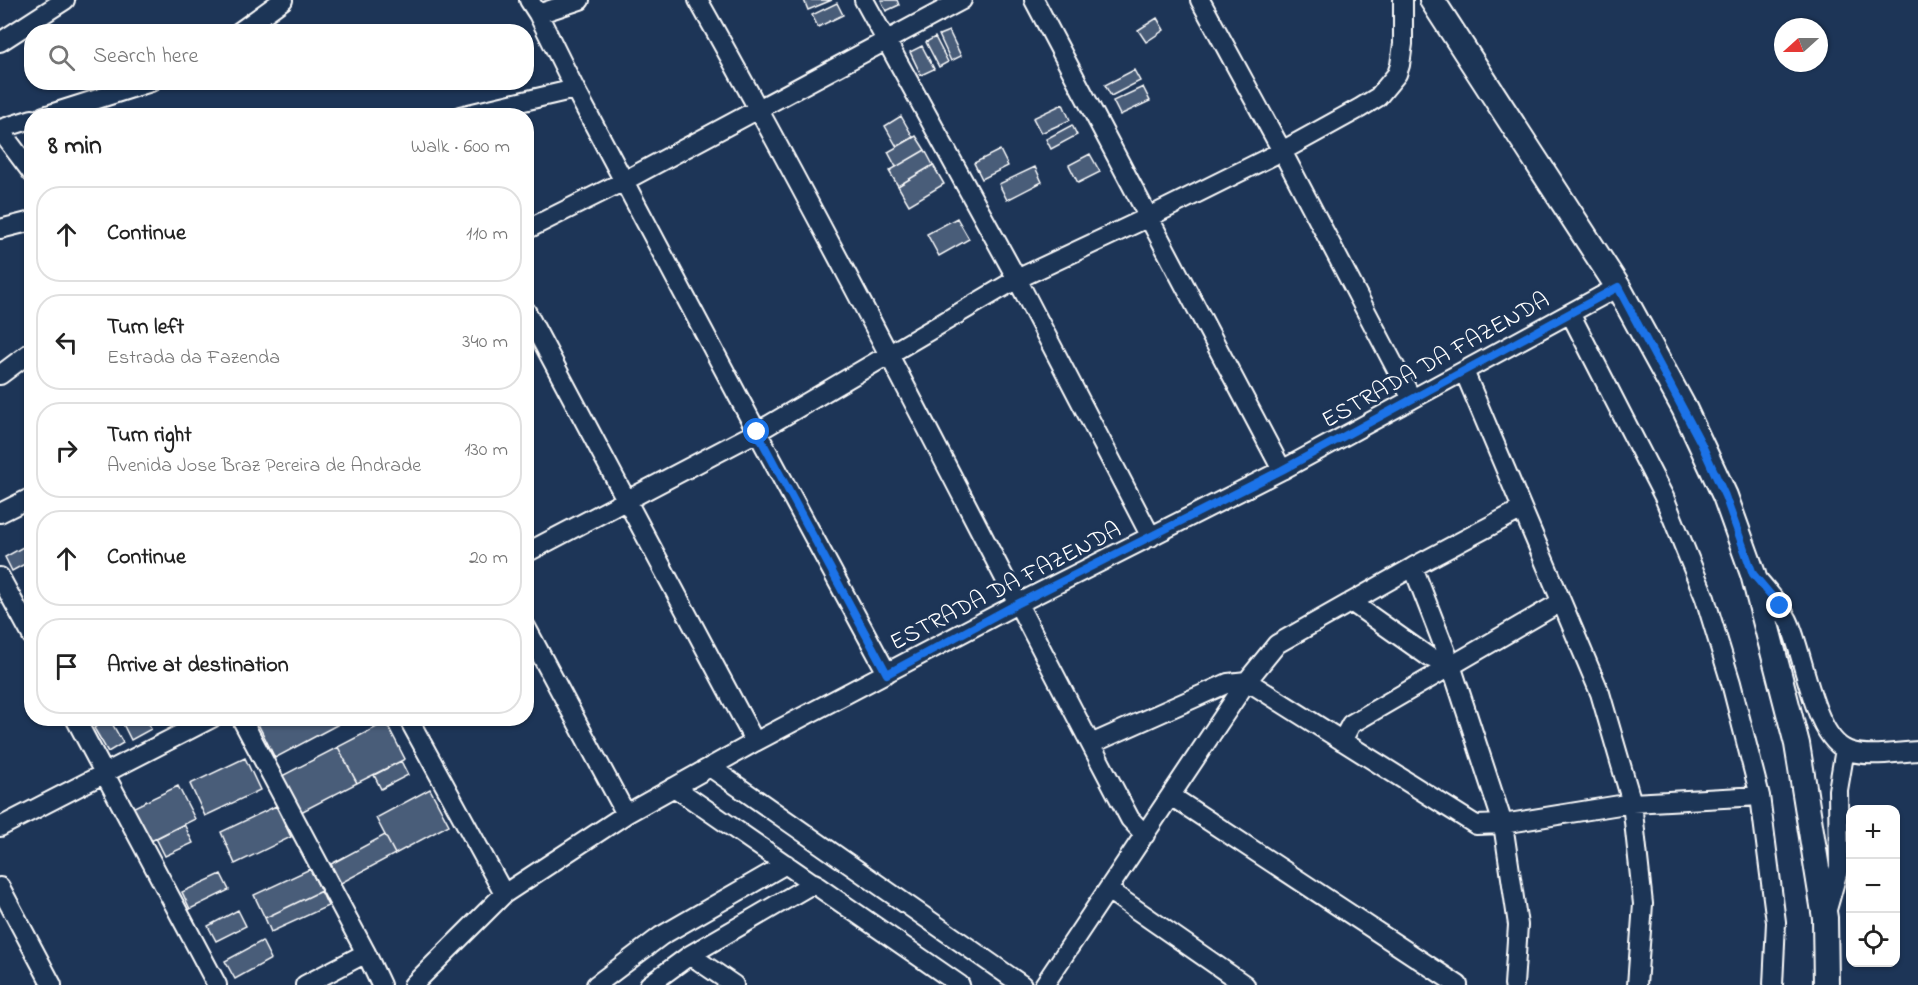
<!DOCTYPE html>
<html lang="en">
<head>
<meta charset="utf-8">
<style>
	body { margin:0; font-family:"Indie Flower",sans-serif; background:#f2f2f2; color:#222 }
	.controls { position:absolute; right:18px; bottom:18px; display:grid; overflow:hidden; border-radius:12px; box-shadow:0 2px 4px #0004 }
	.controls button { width:54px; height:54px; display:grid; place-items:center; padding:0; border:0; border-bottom:2px solid #e0e0e0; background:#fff; color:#222; font:30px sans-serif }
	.compass { position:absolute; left:1774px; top:18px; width:54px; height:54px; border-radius:50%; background:#fff; box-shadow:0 2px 4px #0004; rotate:249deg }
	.stop { position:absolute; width:18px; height:18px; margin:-14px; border:4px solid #1a73e8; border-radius:50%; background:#fff }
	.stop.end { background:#1a73e8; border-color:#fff; box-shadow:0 2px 6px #0008 }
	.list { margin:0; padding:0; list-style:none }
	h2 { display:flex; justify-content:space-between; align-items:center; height:78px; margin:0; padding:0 24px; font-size:26px }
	h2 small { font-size:20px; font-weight:400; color:#767676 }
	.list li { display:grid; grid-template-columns:39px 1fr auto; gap:18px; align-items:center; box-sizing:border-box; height:96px; margin:0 12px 12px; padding:0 12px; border:2px solid #e0e0e0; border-radius:24px }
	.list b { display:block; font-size:22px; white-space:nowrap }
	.list p { margin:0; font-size:20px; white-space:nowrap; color:#767676 }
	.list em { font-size:20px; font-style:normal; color:#767676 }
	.icon { flex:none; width:33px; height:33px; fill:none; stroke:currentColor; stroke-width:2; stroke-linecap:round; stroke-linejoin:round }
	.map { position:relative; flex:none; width:1918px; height:985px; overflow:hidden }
	.search { position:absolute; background:#fff; box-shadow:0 2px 4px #0004; left:24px; top:24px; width:510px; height:66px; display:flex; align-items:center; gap:15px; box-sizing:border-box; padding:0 21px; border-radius:24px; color:#767676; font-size:22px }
	.panel { position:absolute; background:#fff; box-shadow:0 2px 4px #0004; left:24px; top:108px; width:510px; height:618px; border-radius:24px }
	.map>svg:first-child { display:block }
</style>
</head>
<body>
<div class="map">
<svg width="1918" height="985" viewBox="0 0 1918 985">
	<rect width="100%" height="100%" fill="#1d3557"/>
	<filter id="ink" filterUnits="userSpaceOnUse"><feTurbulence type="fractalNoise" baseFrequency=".0167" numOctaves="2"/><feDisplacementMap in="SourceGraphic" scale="12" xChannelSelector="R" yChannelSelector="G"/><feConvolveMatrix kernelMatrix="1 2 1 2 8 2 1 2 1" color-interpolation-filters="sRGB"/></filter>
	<g filter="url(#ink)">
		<path fill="#4a5d79" stroke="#fff" stroke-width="1.5" d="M804 0H832L808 10Z
			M881 0H897L899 5 886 11Z
			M837 3 843 15 818 27 812 15Z
			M1157 18 1164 30 1146 42 1138 30Z
			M949 31 961 56 951 61 939 35Z
			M935 37 948 62 939 67 926 42Z
			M922 46 934 69 921 75 910 52Z
			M1134 70 1140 81 1111 96 1105 85Z
			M1143 87 1150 101 1120 115 1113 101Z
			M1063 104 1070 120 1041 133 1033 118Z
			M901 116 913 137 897 147 885 126Z
			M1072 125 1077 135 1051 149 1046 139Z
			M916 136 925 150 896 167 888 152Z
			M925 150 933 165 898 186 889 171Z
			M1000 150 1008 166 982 179 974 163Z
			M1090 154 1100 172 1078 183 1069 165Z
			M933 165 944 184 909 205 898 186Z
			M1035 167 1042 182 1007 200 999 184Z
			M957 218 969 239 939 256 927 234Z
			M32 542V560L12 571 5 557Z
			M109 718 123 743 108 752 94 728Z
			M120 718H145L151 729 131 740Z
			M255 718H350L275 758Z
			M386 722 405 759 357 783 338 747Z
			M338 747 357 783 301 812 282 776Z
			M245 758 260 790 205 816 190 784Z
			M401 761 408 775 381 789 374 775Z
			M178 786 195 819 147 843 130 809Z
			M430 789 449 825 395 854 376 818Z
			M276 806 291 837 235 864 221 832Z
			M184 824 193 843 165 856 156 838Z
			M385 835 395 854 341 883 331 864Z
			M310 869 321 891 265 918 254 895Z
			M221 874 229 890 190 909 182 892Z
			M321 891 328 906 271 932 265 918Z
			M238 910 246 926 216 941 208 926Z
			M262 941 271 959 235 979 225 961Z"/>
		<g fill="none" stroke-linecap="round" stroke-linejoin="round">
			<defs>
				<path id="minor" d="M529 0 538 14 575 89 757 432 887 673
					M698 0C849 269 986 546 1130 819L1145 835
					M864 0 1017 279 1151 537
					M1034 0 1282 470
					M1200 0 1282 151 1412 399
					M538 14 580 0
					M239 32 283 0
					M0 42 65 0
					M44 116 151 82
					M460 116 575 89
					M0 129 32 119
					M0 130 32 173
					M0 229 32 221
					M526 230 624 181 962 0
					M526 311 755 742
					M1570 313 1664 497 1705 598 1731 683 1760 796 1776 922 1773 985
					M1464 371 1600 693 1632 803 1643 904 1637 985
					M0 375 32 351
					M0 513 32 497
					M526 553 757 432 1017 279 1149 217 1282 151 1360 108 1378 97 1397 74 1400 65 1403 44V0
					M1413 567 1451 665 1503 824 1518 925 1514 985
					M1754 575C1766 589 1779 603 1788 620 1804 652 1813 739 1849 751 1869 758 1897 752 1918 751
					M0 577 32 636
					M1351 602 1429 657 1451 665
					M526 627 626 814
					M75 718 217 985
					M241 718 366 953 381 985
					M408 718 504 894
					M1342 741 1351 724 1561 602
					M1091 744 1228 683 1247 681 1476 825 1503 824 1632 803 1760 796
					M710 767 1022 985
					M674 787 960 985
					M1171 796 1458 985
					M0 827 212 718
					M0 887 52 985
					M1108 890 1245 985
					M1826 913 1839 867 1838 790 1845 749
					M690 955 734 985
					M305 985 366 953
					M413 985 504 894 626 814 755 742 1017 604 1282 470 1618 287
					M596 985 661 936 786 864
					M649 985 690 955 814 883
					M1044 985 1247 681 1277 644 1413 567 1522 509"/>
				<path id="major" d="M1432 0 1618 287 1684 408 1725 496 1753 574 1797 744 1825 918 1826 985"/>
			</defs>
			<use href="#minor" stroke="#fff" stroke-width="22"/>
			<use href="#major" stroke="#fff" stroke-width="28"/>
			<use href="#minor" stroke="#1d3557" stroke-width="18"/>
			<use href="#major" stroke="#1d3557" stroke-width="24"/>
		</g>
	</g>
	<g fill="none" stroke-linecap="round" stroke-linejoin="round" filter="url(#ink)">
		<path stroke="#1a73e8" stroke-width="8" d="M757 432 887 674 1017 604 1282 470 1618 287 1701 443 1725 496 1753 574 1780 606"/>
	</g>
	<g text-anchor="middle" stroke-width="6" stroke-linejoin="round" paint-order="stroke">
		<g font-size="24" fill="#fff" stroke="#1d3557">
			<text transform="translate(1435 359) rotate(-29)" y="8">ESTRADA DA FAZENDA</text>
			<text transform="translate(1005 585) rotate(-27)" y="8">ESTRADA DA FAZENDA</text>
		</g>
	</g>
</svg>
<div class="controls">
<button>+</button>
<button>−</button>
<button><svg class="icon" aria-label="locate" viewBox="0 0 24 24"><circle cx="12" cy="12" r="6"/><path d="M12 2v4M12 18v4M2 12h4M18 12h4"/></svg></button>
</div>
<svg class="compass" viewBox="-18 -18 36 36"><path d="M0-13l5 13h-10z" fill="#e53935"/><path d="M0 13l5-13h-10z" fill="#767676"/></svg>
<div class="stop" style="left:757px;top:432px"></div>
<div class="stop end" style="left:1780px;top:606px"></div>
<div class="search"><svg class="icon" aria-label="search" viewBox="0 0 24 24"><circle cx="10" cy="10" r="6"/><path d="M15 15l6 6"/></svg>Search here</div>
<section class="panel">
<h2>8 min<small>Walk · 600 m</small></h2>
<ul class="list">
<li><svg class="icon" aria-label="ahead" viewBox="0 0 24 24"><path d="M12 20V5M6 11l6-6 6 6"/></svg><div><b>Continue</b></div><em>110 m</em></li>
<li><svg class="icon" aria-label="left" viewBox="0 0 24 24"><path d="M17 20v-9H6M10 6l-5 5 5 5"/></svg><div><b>Turn left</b><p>Estrada da Fazenda</p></div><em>340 m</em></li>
<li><svg class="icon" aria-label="right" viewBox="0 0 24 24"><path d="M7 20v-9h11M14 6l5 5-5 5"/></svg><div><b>Turn right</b><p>Avenida Jose Braz Pereira de Andrade</p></div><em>130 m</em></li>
<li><svg class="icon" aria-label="ahead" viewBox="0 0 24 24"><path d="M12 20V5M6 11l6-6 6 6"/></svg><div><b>Continue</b></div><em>20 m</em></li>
<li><svg class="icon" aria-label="arrive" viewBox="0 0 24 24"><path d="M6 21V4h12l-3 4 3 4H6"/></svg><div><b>Arrive at destination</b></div></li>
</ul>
</section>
</div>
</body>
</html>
